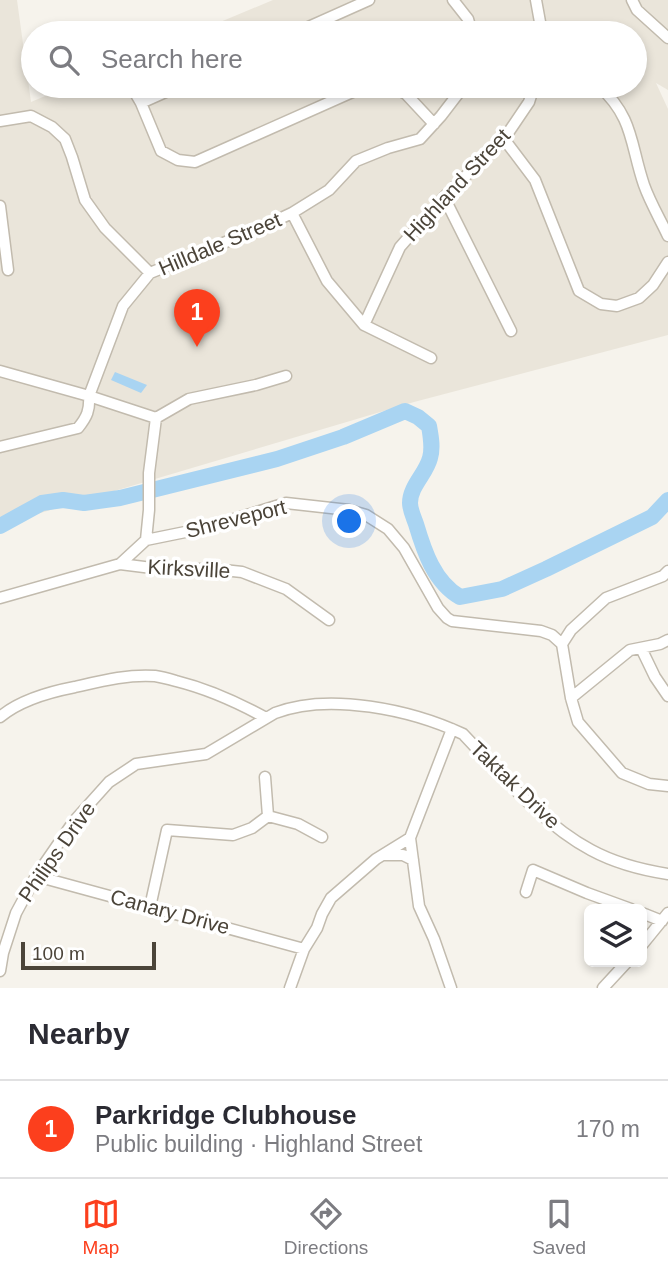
<!DOCTYPE html>
<html lang="en">
<head>
<meta charset="utf-8">
<style>
	body { margin:0; font-family:Helvetica,sans-serif; background:#f2f2f3; color:#2b2b33 }
	.controls { position:absolute; right:21px; bottom:21px; display:grid; overflow:hidden; border-radius:10px; box-shadow:0 4px 10px #0003 }
	.controls button { width:63px; height:63px; display:grid; place-items:center; padding:0; border:0; border-bottom:2px solid #e1e1e2; background:#fff; color:#2b2b33; font:35px sans-serif }
	.scale { position:absolute; left:21px; bottom:18px; width:135px; box-sizing:border-box; padding-left:7px; border:4px solid #4b4439; border-top:0; font-size:19px; line-height:24px; white-space:nowrap; color:#4b4439; -webkit-text-stroke:5px #fff; paint-order:stroke }
	.you { position:absolute; left:350px; top:522px; width:24px; height:24px; margin:-18px; border:5px solid #fff; border-radius:50%; background:#1a73e8; box-shadow:0 0 0 10px #1a73e833 }
	.badge { display:grid; place-items:center; width:46px; height:46px; border-radius:50%; background:#fc3f1d; color:#fff; font-size:23px; font-weight:700 }
	.pin { position:absolute; translate:-50% -58px; filter:drop-shadow(0 2px 4px #0008) }
	.pin::after { content:''; position:absolute; top:37px; width:24px; height:21px; background:inherit; clip-path:polygon(0 0,100% 0,50% 100%) }
	.list { margin:0; padding:0; list-style:none }
	h2 { display:flex; justify-content:space-between; align-items:center; height:91px; margin:0; padding:0 28px; font-size:30px }
	h2 small { font-size:23px; font-weight:400; color:#7c7c81 }
	.list li { display:grid; grid-template-columns:46px 1fr auto; gap:21px; align-items:center; box-sizing:border-box; height:98px; padding:0 28px; border-top:2px solid #e1e1e2 }
	.list b { display:block; font-size:26px; white-space:nowrap }
	.list p { margin:0; font-size:23px; white-space:nowrap; color:#7c7c81 }
	.list em { font-size:23px; font-style:normal; color:#7c7c81 }
	.icon { flex:none; width:38px; height:38px; fill:none; stroke:currentColor; stroke-width:2; stroke-linecap:round; stroke-linejoin:round }
	.map { position:relative; flex:none; width:668px; height:988px; overflow:hidden }
	.search { position:absolute; background:#fff; box-shadow:0 4px 10px #0003; left:21px; right:21px; top:21px; height:77px; display:flex; align-items:center; gap:18px; box-sizing:border-box; padding:0 24px; border-radius:38px; color:#7c7c81; font-size:26px }
	.sheet { height:189px; background:#fff }
	nav { display:flex; justify-content:space-around; align-items:center; box-sizing:border-box; height:98px; border-top:2px solid #e1e1e2; background:#fff; font-size:19px; color:#7c7c81 }
	nav a { display:grid; justify-items:center; gap:4px }
	nav .on { color:#fc3f1d }
	.map>svg:first-child { display:block }
</style>
</head>
<body>
<div class="map">
<svg width="668" height="988" viewBox="0 0 668 988">
	<rect width="100%" height="100%" fill="#f6f3ec"/>
	<path fill="#eae5da" d="M0 0H17L31 102 69 86H635V33H194L273 0H668V90L656 83 668 109V335L414 402 0 525Z"/>
	<path fill="#a9d4f2" d="M115 372 147 385 141 393 111 380Z"/>
	<g fill="none" stroke-linecap="round" stroke-linejoin="round">
		<path stroke="#a9d4f2" stroke-width="16" d="M0 526 42 503 63 500 84 503 120 498 277 459 343 437 405 411 418 417 429 426C431 437 433 448 430 458 426 474 410 486 410 503 410 510 414 518 416 524 424 551 434 582 460 597L502 589 546 569 652 517 668 500"/>
		<defs>
			<path id="minor" d="M453 0 468 19 472 33
				M536 0 542 33
				M632 0 637 10 668 38
				M295 33 369 0
				M131 86 141 103 161 151 178 160 195 162 366 86
				M392 86 406 94 434 124
				M599 86C634 118 630 144 644 185 650 202 660 219 668 236
				M141 103 179 86
				M0 121 31 116 52 127 65 139 72 157 85 200 105 228 150 273
				M504 139 535 180 579 291 601 304 617 306 639 298 653 285 668 262
				M444 197 511 331
				M0 206 8 270
				M292 213 327 281 364 325 431 358
				M364 325 400 247 444 197 504 139 529 102 534 86
				M0 371 89 396 156 418
				M156 418 189 399 256 385 286 376
				M0 447 78 428C87 417 90 410 89 396L123 306 150 273 260 228 292 213 329 190 356 161 388 148 420 139 441 116 464 86
				M146 540 205 528 286 503 349 510 366 515 388 529 404 548 438 608 447 618 452 621 541 631 552 635 562 644
				M120 564 160 569H214L242 572 286 589 329 620
				M0 598 120 564 146 540 149 510V473L156 418
				M562 644 571 698 578 722 622 773 649 784 668 786
				M562 644 571 630 606 598 663 576 668 571
				M641 648 655 677 668 696
				M571 698 630 650 660 644 668 640
				M0 717C20 700 49 692 75 687 101 681 128 674 155 676 162 677 169 679 176 681 208 689 237 702 266 718
				M268 816 298 824 322 837
				M385 855H403L413 860
				M36 876 304 949
				M526 892 533 870 587 893 631 909
				M150 907 167 830 233 835 252 828 268 816 265 777
				M642 913 662 921
				M642 945 668 913
				M0 971 3 953 16 913 36 876 74 821 109 782 136 764 206 754 275 713C329 692 412 710 463 734 501 774 542 824 591 850 615 863 642 870 668 874
				M290 988 304 949 317 928 322 914 331 898 376 859 410 838
				M451 988 434 939 419 906 410 838 452 729
				M603 988 627 962"/>
		</defs>
		<use href="#minor" stroke="#c2bbae" stroke-width="13"/>
		<use href="#minor" stroke="#fff" stroke-width="10"/>
	</g>
	<g text-anchor="middle" stroke-width="7" stroke-linejoin="round" paint-order="stroke">
		<g font-size="21" fill="#4b4439" stroke="#fff">
			<text transform="translate(457 185) rotate(-47)" y="7">Highland Street</text>
			<text transform="translate(220 244) rotate(-23)" y="7">Hilldale Street</text>
			<text transform="translate(236 519) rotate(-14)" y="7">Shreveport</text>
			<text transform="translate(189 569) rotate(3)" y="7">Kirksville</text>
			<text transform="translate(515 785) rotate(44)" y="7">Taktak Drive</text>
			<text transform="translate(57 852) rotate(-55)" y="7">Philips Drive</text>
			<text transform="translate(170 912) rotate(15)" y="7">Canary Drive</text>
		</g>
	</g>
</svg>
<div class="controls">
<button><svg class="icon" aria-label="layers" viewBox="0 0 24 24"><path d="M12 4l9 5-9 5-9-5zM3 14l9 5 9-5"/></svg></button>
</div>
<div class="scale">100 m</div>
<div class="you"></div>
<div class="pin badge" style="left:197px;top:347px">1</div>
<div class="search"><svg class="icon" aria-label="search" viewBox="0 0 24 24"><circle cx="10" cy="10" r="6"/><path d="M15 15l6 6"/></svg>Search here</div>
</div>
<section class="sheet">
<h2>Nearby<small></small></h2>
<ul class="list">
<li><span class="badge">1</span><div><b>Parkridge Clubhouse</b><p>Public building · Highland Street</p></div><em>170 m</em></li>
</ul>
</section>
<nav>
<a class="on"><svg class="icon" aria-label="map" viewBox="0 0 24 24"><path d="M3 6l6-2 6 2 6-2v14l-6 2-6-2-6 2zM9 4v14M15 6v14"/></svg>Map</a>
<a><svg class="icon" aria-label="directions" viewBox="0 0 24 24"><path d="M12 3l9 9-9 9-9-9zM9 14v-3h6M13 9l2 2-2 2"/></svg>Directions</a>
<a><svg class="icon" aria-label="saved" viewBox="0 0 24 24"><path d="M7 4h10v16l-5-4-5 4z"/></svg>Saved</a>
</nav>
</body>
</html>
